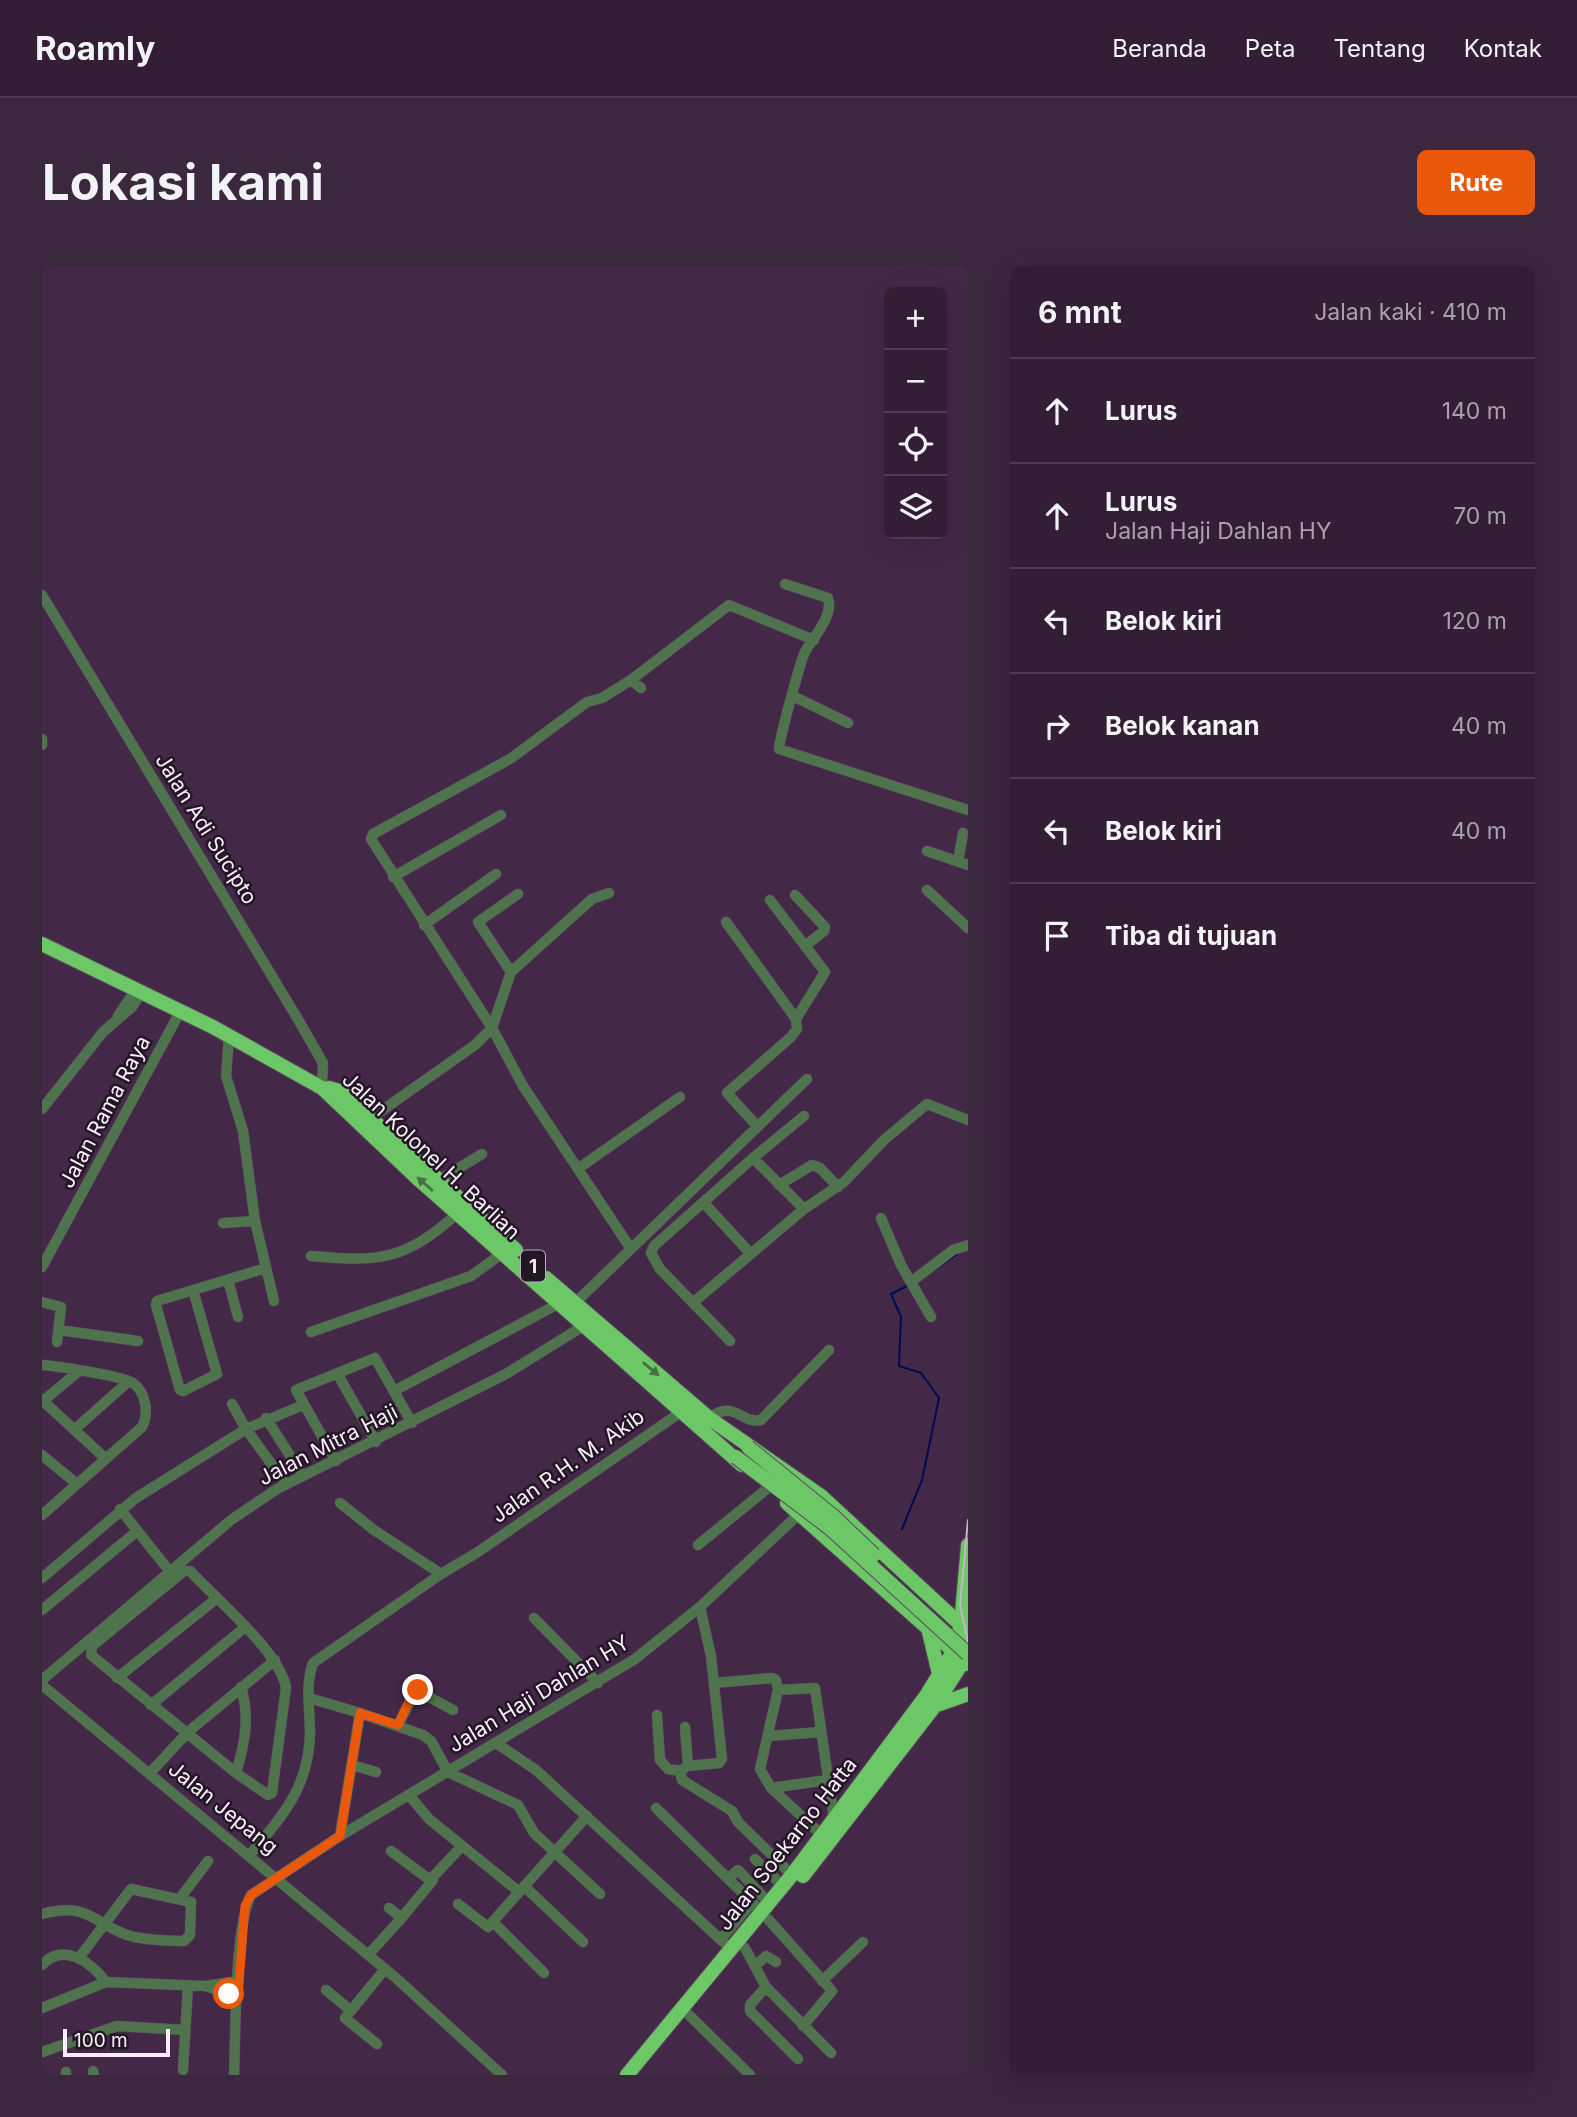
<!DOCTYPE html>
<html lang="id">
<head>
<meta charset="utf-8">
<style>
	body { margin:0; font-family:Inter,sans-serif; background:#3b273e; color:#f1f3f6 }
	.controls { position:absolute; right:21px; top:21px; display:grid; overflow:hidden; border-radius:10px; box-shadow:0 7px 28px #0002 }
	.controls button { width:63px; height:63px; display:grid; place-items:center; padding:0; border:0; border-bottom:2px solid #4e3c51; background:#331e36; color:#f1f3f6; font:35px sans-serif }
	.scale { position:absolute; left:21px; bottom:18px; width:107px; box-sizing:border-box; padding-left:7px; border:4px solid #fcedfd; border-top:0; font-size:19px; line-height:24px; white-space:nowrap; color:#fcedfd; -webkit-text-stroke:5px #231625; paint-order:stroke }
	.stop { position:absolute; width:21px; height:21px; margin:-16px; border:5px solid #ea580c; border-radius:50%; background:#fff }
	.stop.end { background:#ea580c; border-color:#fff; box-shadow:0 2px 7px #0008 }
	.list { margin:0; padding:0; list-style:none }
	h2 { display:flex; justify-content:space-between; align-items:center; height:91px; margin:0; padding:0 28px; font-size:30px }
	h2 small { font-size:23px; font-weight:400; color:#a9a2ad }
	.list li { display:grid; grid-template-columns:46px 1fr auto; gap:21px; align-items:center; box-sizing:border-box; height:105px; padding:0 28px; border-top:2px solid #4e3c51 }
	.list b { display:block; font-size:26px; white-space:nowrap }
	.list p { margin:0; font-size:23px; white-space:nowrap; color:#a9a2ad }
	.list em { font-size:23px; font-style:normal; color:#a9a2ad }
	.icon { flex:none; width:38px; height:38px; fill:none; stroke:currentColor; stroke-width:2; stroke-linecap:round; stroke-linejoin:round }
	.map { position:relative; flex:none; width:926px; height:1809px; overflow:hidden; border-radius:10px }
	header { display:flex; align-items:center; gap:42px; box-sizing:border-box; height:98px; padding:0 35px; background:#331e36; border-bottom:2px solid #4e3c51 }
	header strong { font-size:33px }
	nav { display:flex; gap:38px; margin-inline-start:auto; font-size:24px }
	.intro { display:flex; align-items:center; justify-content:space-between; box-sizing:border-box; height:168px; padding:0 42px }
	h1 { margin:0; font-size:49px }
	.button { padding:18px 32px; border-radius:10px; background:#ea580c; color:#fff; font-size:24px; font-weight:700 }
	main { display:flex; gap:42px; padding:0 42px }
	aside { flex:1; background:#331e36; border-radius:10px; box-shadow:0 7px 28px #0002 }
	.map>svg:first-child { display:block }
</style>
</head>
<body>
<header>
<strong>Roamly</strong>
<nav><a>Beranda</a><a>Peta</a><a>Tentang</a><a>Kontak</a></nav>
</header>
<div class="intro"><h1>Lokasi kami</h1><a class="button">Rute</a></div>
<main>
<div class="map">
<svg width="926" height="1809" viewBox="0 0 926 1809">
	<rect width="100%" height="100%" fill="#442848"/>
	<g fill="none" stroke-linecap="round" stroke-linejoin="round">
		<path stroke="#000b53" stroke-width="2" d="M891 1005 918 986
			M860 1263 880 1214 897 1132 879 1107 857 1100 859 1051 849 1028 865 1020"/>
		<defs>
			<path id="minor" d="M743 318 786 332C792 350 771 371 763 386 758 396 737 475 737 483L926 544
				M0 329 257 755 281 797 280 822
				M589 414 687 339 772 374
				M751 430 806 457
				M0 473V479
				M885 585 926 599
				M916 595 921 567
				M351 611 459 549
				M885 624 926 662
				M753 629 783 661 782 665 763 680
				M728 634 783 706 754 753
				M684 656 754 753 755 763 749 771 685 827 715 860
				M382 659 454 608
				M469 706 436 656 476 628
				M76 750 94 723
				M187 770 184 810 201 865 213 955 232 1035
				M0 843 61 766 90 741 100 726
				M325 855 433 779 450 762 469 706 550 633 567 627
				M711 892 762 850
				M537 902 638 831
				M397 914 440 888
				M737 919 770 899 778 902 796 921
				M662 937 708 987
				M762 943 802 916 842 874 885 838 926 854
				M839 952 859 999 889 1051
				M181 957 213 955
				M589 983 481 820 450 762 329 573 331 568 468 493 545 436 560 432 589 414 599 422
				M269 990C338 996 362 995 416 947
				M0 1001 138 746
				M186 1014 196 1051
				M869 1016 911 984 926 979
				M151 1024 175 1108 141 1125 138 1124 114 1039 115 1035 224 1002
				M653 1035 762 943 711 892 612 980 609 987 618 1003 688 1075
				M0 1036 19 1041 15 1076
				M533 1037 765 813
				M17 1064 96 1075
				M269 1066 429 1010 462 986
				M0 1099C14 1100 81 1110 91 1117 104 1126 107 1148 100 1161L0 1249
				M295 1107 334 1176
				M352 1125 518 1037
				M0 1134 64 1193
				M1 1135 37 1105
				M190 1138 204 1163 244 1218
				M224 1152 261 1210
				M667 1152C693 1133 698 1158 719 1154L787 1084
				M32 1164 87 1115
				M0 1189 35 1218
				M294 1195 254 1124 333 1092 370 1157
				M298 1237 332 1264 399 1308 436 1286 639 1146
				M78 1243 129 1307
				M656 1279 726 1222
				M142 1305H148C174 1333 239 1387 244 1422L230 1527 226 1529 194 1507 49 1389 50 1380Z
				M0 1312 94 1232 204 1163 261 1139
				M658 1341 669 1390 680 1493 677 1497 646 1500 638 1505 640 1514 690 1545 696 1556 750 1609
				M0 1344 94 1266
				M492 1352 556 1417
				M75 1412 174 1333
				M0 1414 189 1254 235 1223 464 1108 543 1059
				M672 1417 730 1412 734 1414 736 1424 718 1503 729 1522 780 1569
				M0 1419 354 1712 460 1809
				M736 1424 773 1422 792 1553
				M267 1432 318 1447
				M109 1439 202 1362
				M615 1449 618 1494 626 1503 638 1505
				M356 1459 374 1424 411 1444
				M643 1461 646 1500
				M726 1470 779 1466
				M454 1477 494 1504 690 1684
				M310 1499 334 1506
				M108 1507 146 1466 233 1394
				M194 1507C203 1477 208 1451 199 1421
				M729 1522 785 1514
				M367 1529 387 1553 476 1625
				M614 1542 720 1646
				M298 1570 318 1447 381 1469 389 1475 406 1506 476 1539 492 1567 558 1628
				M349 1585 388 1614 420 1580
				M207 1590C240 1550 267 1522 268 1467 268 1445 263 1418 271 1397L399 1308
				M713 1593 741 1620
				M690 1609 696 1604 727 1637
				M482 1620 541 1676
				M139 1631 166 1595
				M416 1638 446 1661 545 1550
				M0 1648C49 1634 54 1662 92 1671 108 1674 126 1675 142 1675L148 1669 149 1636 89 1623 37 1692
				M726 1653 790 1725 761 1760
				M357 1655 391 1614
				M451 1656 502 1707
				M679 1673 710 1636
				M703 1682 724 1721 789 1787
				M326 1689 357 1655 356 1649 347 1642
				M0 1699C21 1676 49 1696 64 1716
				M713 1700 724 1690 734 1696
				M780 1715 821 1676
				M163 1720 196 1730
				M724 1721 708 1739V1745L756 1793
				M284 1724 308 1744
				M0 1742 64 1716 163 1720 196 1715
				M647 1749 708 1809
				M335 1778 303 1752 343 1703
				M0 1786 75 1760 143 1764
				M141 1804 146 1720
				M51 1805 52 1809
				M24 1806V1809
				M192 1809C194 1766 192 1663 209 1629L298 1570 593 1393 658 1341 757 1248"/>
			<path id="highway" d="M0 678 171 761 280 822 375 912 700 1199
				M287 822 300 826 474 984
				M504 1012 667 1152 779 1230 919 1359 924 1377 923 1395
				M745 1237 926 1398
				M887 1366 897 1408
				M895 1439 926 1428
				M761 1610 892 1441 926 1388
				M585 1809 750 1609 884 1430 911 1386 919 1359 926 1279"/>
		</defs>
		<use href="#minor" stroke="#5e4461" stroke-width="11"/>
		<use href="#highway" stroke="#5e4461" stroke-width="16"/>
		<use href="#minor" stroke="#4f734d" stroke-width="10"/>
		<use href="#highway" stroke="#6cc867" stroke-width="14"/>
		<path stroke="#c5b3c7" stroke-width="2" d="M926 1254 918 1339 926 1376"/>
		<defs>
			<path id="highway-bridge" d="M706 1181 791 1250 832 1289
				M694 1191 789 1263 926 1388"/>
		</defs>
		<use href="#highway-bridge" stroke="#5e4461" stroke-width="16" stroke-linecap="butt"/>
		<use href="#highway-bridge" stroke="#6cc867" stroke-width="14"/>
	</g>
	<defs><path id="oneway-solid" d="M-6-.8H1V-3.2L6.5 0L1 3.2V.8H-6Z" transform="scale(1.75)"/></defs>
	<g fill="#486f46">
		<use href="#oneway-solid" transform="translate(383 918) rotate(-139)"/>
		<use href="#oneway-solid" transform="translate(609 1103) rotate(40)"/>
	</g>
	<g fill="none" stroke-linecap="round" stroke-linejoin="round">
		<path stroke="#ea580c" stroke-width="9" d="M187 1728 196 1730 203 1640 209 1629 298 1570 318 1447 356 1459 372 1425 376 1424"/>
	</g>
	<g text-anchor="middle" stroke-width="5" stroke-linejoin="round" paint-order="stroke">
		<rect fill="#231625" stroke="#bbacbc" stroke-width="2" x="479" y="984.5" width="24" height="31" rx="5"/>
		<g font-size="19" font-weight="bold" fill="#fcedfd">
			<text x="491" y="1007">1</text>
		</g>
		<g font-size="21" fill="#fcedfd" stroke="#231625">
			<text transform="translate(164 563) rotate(58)" y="7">Jalan Adi Sucipto</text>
			<text transform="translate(63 846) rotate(-62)" y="7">Jalan Rama Raya</text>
			<text transform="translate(389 890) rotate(43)" y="7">Jalan Kolonel H. Barlian</text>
			<text transform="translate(286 1179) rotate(-27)" y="7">Jalan Mitra Haji</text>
			<text transform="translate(526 1200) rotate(-35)" y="7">Jalan R.H. M. Akib</text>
			<text transform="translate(497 1428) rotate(-31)" y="7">Jalan Haji Dahlan HY</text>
			<text transform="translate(181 1542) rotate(39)" y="7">Jalan Jepang</text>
			<text transform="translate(745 1578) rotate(-52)" y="7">Jalan Soekarno Hatta</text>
		</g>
	</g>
</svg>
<div class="controls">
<button>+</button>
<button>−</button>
<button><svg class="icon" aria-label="locate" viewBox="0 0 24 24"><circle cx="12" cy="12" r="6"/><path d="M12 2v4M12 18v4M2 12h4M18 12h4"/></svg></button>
<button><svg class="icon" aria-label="layers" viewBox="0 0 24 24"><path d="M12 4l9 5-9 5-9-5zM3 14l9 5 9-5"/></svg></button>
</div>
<div class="scale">100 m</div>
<div class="stop" style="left:187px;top:1728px"></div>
<div class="stop end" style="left:376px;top:1424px"></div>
</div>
<aside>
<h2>6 mnt<small>Jalan kaki · 410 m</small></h2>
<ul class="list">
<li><svg class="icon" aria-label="ahead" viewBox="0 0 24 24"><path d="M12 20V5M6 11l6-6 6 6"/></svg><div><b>Lurus</b></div><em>140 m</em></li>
<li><svg class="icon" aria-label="ahead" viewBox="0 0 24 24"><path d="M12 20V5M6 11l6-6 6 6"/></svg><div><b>Lurus</b><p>Jalan Haji Dahlan HY</p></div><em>70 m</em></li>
<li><svg class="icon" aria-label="left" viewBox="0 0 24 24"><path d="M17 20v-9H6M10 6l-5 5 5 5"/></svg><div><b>Belok kiri</b></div><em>120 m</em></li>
<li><svg class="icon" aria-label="right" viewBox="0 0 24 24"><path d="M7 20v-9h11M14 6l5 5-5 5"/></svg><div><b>Belok kanan</b></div><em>40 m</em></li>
<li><svg class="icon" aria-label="left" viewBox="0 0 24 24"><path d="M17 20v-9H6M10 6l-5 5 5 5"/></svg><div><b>Belok kiri</b></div><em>40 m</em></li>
<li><svg class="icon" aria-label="arrive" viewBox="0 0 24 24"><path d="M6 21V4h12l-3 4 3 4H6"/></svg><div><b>Tiba di tujuan</b></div></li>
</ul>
</aside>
</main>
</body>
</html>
